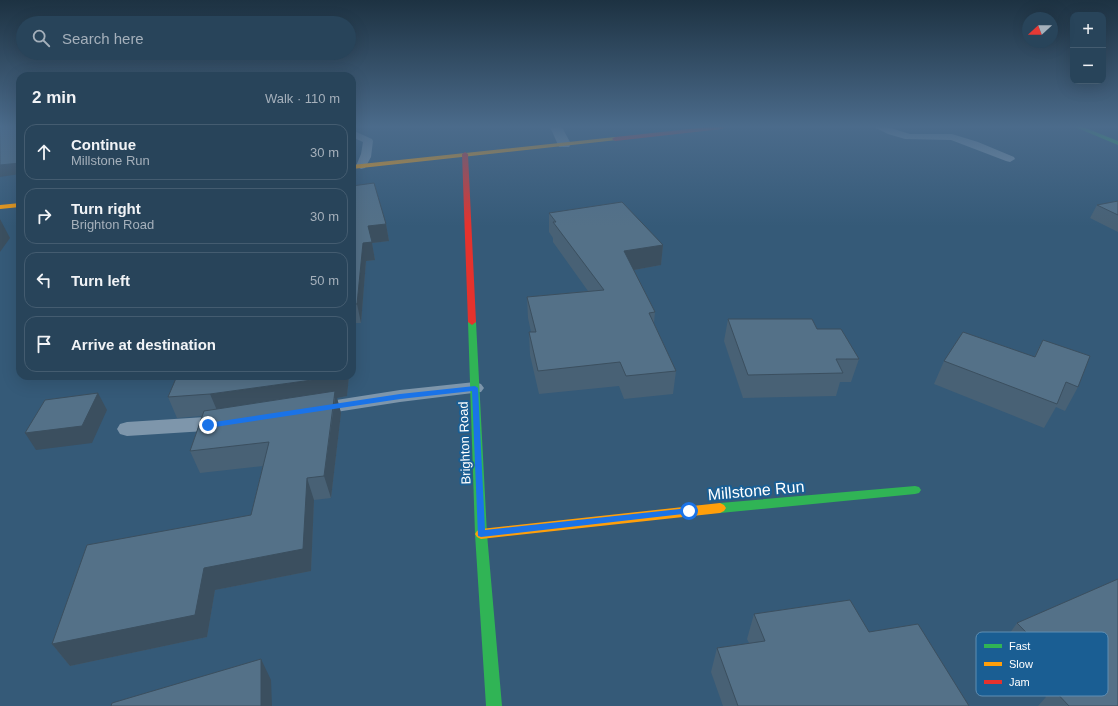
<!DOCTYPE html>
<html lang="en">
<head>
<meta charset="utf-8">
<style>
	body { margin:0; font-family:Arial,sans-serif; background:#304b60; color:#f1f3f6 }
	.controls { position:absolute; right:12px; top:12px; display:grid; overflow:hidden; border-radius:8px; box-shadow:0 4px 16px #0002 }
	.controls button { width:36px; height:36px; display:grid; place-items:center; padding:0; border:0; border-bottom:1px solid #445c70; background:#28445a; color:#f1f3f6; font:20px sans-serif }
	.compass { position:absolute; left:1022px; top:12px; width:36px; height:36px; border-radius:50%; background:#28445a; box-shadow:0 4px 16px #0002; rotate:249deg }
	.stop { position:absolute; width:12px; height:12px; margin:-9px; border:3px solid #1a73e8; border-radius:50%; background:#fff }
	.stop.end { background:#1a73e8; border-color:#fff; box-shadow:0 1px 4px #0008 }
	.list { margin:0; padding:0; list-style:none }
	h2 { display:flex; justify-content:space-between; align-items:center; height:52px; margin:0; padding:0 16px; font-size:17px }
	h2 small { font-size:13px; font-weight:400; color:#a5b0bb }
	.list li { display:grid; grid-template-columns:26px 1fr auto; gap:12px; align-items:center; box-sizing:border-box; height:56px; margin:0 8px 8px; padding:0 8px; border:1px solid #445c70; border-radius:12px }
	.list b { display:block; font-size:15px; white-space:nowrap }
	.list p { margin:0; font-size:13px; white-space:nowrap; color:#a5b0bb }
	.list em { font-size:13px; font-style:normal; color:#a5b0bb }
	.icon { flex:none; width:22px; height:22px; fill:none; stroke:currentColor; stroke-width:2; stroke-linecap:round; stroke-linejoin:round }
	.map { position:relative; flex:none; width:1118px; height:706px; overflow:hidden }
	.search { position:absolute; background:#28445a; box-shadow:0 4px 16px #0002; left:16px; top:16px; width:340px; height:44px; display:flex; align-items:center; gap:10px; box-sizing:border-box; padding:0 14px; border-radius:22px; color:#a5b0bb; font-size:15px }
	.panel { position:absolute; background:#28445a; box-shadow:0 4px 16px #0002; left:16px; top:72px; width:340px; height:308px; border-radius:12px }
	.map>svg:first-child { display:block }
</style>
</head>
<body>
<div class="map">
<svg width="1118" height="706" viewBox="0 0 1118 706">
	<rect width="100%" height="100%" fill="#355a78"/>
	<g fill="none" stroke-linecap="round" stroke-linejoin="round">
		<path fill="#7e96ab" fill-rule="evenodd" d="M874 127H887L910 134H952L978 142 1014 157 1015 159 1010 162 1006 161 951 140 905 139 888 134Z
			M352 130 372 139 373 141 371 157 365 168 361 169 356 166 361 154 363 142 352 137Z
			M475 382 481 384 484 388 481 392 400 402 317 415 310 413 308 409 310 405 317 403 400 390Z
			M221 416 228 418 231 423 228 428 221 430 127 436 120 434 117 429 120 424 127 422Z"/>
		<path fill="#7e96ab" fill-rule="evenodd" d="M550 127H562L571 144 569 147H559Z"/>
		<path fill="#30b455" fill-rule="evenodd" d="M1075 127H1083L1118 141V145Z
			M472 319 476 322 487 534 502 706H486L475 534 468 322Z
			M915 486 919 487 921 490 919 493 915 494 720 513 716 511 714 508 716 505 720 503Z"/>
		<path fill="#ff9f0a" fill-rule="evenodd" d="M615 137 618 139 617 140 352 169V165Z
			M20 203V207L0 209V205Z
			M720 503 724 505 726 508 724 511 720 513 481 539 477 537 475 534 477 531 481 529Z"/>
		<path fill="#e5322d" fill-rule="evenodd" d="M708 127H725L722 129 615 141 612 139 615 137Z
			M465 152 468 154 476 322 472 325 468 322 462 154Z"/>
	</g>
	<path fill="#486175" d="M352 186 386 224 389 241 372 243 375 260 366 261 361 323H355L352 351Z
		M1118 201V232L1090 218 1097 205Z
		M549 213 663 245 661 265 634 270 655 312 654 323 676 371 673 394 624 399 619 386 539 394 530 355 529 332H531L528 318 527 297 588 291 553 242V238L549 232Z
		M728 319 817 329 859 359 851 382H840L836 396 743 398 724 341Z
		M1043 340 1078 387 1065 411 1056 407 1044 428 934 384 944 361 1034 357Z
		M177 376H349L347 396 337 398 341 413 331 498 314 500 311 571 215 590 207 637 70 666 52 644 251 515 263 466 200 473 190 451 202 416 177 418 168 397Z
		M754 614 869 632 969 706H723L711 672 717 648 749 643 747 639Z
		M1017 623 1118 706H1038L1046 697 1000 647Z"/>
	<path fill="#3b4f5f" d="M20 163V174L0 177V165Z
		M0 219 10 238 0 252Z
		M386 224 389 241 372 243 375 260 366 261 361 323 357 304 363 243 368 226Z
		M663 245 661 265 623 272 624 251Z
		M352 309 355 323 352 351Z
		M341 376H349L347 396 337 398 341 413 331 498 324 476 335 398 219 415 210 394Z
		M98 393 107 410 92 443 36 450 25 433Z
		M307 478 314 500 311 571 215 590 207 637 70 666 52 644 204 568Z
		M261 659 271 680 272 706H261Z"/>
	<path fill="#547188" stroke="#3b4f5f" d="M0 127H20V163L0 165Z
		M374 183 386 224 368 226 372 242 363 243 357 304H352V186Z
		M1118 201V215L1097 205Z
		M622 202 663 245 624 251 655 312 649 313 676 371 626 376 620 362 538 371 529 332H536L527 297 604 290 553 222H556L549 213Z
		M728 319H812L817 329H841L859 359H836L843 373 748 375Z
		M963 332 1035 357 1043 340 1090 356 1078 387 1066 382 1057 404 944 361Z
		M177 376H341L210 394 168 397Z
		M335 391 324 476 307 478 303 549 204 568 195 615 52 644 87 545 251 515 269 442 190 451 204 411Z
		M98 393 82 426 25 433 45 400Z
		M1118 579V706H1069L1053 689 1072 679 1017 623Z
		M850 600 869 632 918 624 969 706H738L717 648 765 641 754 614Z
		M261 659V706H111L112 703Z"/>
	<linearGradient id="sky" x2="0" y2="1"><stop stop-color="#1d3242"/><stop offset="0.56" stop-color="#4b6b8b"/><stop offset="1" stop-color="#4b6b8b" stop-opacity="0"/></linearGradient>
	<rect width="1118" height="226" fill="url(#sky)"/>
	<path fill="#1a73e8" d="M475 386 478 388 485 530 689 508 692 509 693 511 692 513 481 537 478 536 472 391 400 399 208 428 204 425 208 423 400 394Z"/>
	<g text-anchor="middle" stroke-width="4" stroke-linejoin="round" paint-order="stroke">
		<g font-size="13" fill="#fff" stroke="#1a5e93">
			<text transform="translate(464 443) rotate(-92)" y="5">Brighton Road</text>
		</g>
		<g font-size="16" fill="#fff" stroke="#1a5e93">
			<text transform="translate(756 490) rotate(-5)" y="6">Millstone Run</text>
		</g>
	</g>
	<rect x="976" y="632" width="132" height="64" rx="6" fill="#1a5e93" stroke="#5f8eb3" stroke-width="1"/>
	<rect x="984" y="644" width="18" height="4" fill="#30b455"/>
	<rect x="984" y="662" width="18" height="4" fill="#ff9f0a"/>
	<rect x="984" y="680" width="18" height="4" fill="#e5322d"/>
	<g font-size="11" fill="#fff">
		<text x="1009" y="650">Fast</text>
		<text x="1009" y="668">Slow</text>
		<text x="1009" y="686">Jam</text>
	</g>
</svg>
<div class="controls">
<button>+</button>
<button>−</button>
</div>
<svg class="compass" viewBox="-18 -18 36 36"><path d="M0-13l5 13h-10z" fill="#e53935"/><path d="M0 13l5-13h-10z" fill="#a5b0bb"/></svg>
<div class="stop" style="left:689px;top:511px"></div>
<div class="stop end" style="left:208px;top:425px"></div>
<div class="search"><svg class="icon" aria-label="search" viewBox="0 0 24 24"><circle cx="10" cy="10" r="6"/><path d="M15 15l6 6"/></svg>Search here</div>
<section class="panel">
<h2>2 min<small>Walk · 110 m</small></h2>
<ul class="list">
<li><svg class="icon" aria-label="ahead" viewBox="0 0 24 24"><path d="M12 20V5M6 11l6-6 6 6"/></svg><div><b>Continue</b><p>Millstone Run</p></div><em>30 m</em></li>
<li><svg class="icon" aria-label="right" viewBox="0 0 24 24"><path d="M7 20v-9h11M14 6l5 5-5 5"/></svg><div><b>Turn right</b><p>Brighton Road</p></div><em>30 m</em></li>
<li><svg class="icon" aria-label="left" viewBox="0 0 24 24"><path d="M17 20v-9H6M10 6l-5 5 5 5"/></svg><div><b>Turn left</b></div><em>50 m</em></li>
<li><svg class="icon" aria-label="arrive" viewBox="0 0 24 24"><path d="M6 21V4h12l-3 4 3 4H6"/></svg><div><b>Arrive at destination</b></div></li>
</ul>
</section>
</div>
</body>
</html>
